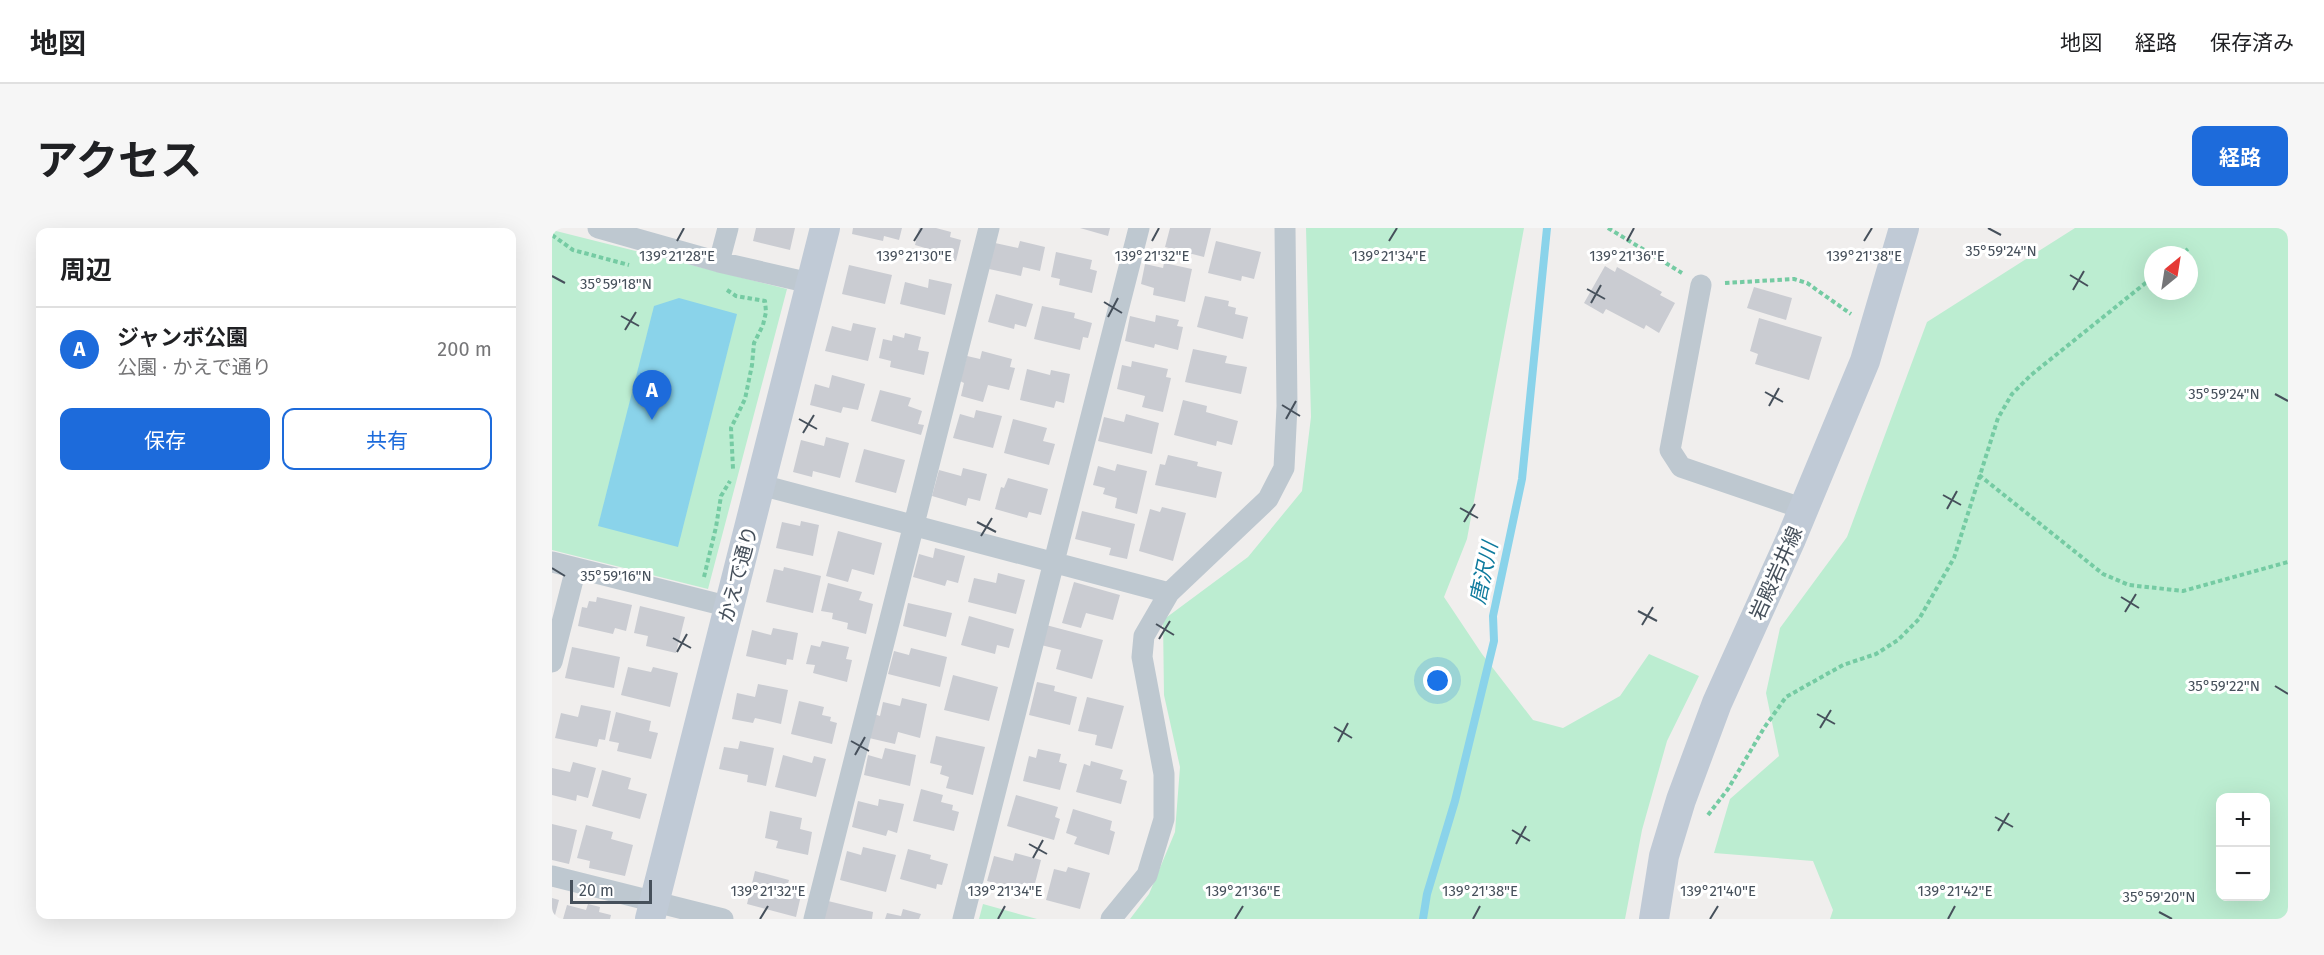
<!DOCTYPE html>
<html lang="ja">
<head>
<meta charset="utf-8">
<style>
	body { margin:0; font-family:"Fira Sans","Noto Sans JP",sans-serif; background:#f6f6f6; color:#202124 }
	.controls { position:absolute; right:18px; bottom:18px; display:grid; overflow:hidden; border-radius:12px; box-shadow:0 6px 24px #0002 }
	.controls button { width:54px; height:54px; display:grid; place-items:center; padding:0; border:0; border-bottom:2px solid #e0e0e0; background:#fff; color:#202124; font:30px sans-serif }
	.compass { position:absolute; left:1592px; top:18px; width:54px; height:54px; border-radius:50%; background:#fff; box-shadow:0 6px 24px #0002; rotate:30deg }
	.scale { position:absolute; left:18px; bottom:15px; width:82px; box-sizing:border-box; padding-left:6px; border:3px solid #46505b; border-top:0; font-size:16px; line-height:21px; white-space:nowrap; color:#46505b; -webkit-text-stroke:4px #fff; paint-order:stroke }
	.you { position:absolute; left:886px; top:453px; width:21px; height:21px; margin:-15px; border:4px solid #fff; border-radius:50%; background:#1a73e8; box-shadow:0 0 0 9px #1a73e833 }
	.badge { display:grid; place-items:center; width:39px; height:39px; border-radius:50%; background:#1d6bdb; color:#fff; font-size:20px; font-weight:700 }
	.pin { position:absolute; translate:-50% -50px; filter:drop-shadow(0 2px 3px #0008) }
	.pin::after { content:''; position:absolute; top:32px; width:21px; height:18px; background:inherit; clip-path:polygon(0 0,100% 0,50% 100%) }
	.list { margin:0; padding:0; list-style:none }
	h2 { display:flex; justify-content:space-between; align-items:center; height:78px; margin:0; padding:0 24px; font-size:26px }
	h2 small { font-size:20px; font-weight:400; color:#757577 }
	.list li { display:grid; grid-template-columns:39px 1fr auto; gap:18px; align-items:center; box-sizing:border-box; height:84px; padding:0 24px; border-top:2px solid #e0e0e0 }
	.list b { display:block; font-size:22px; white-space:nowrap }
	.list p { margin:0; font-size:20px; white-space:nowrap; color:#757577 }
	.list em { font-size:20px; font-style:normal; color:#757577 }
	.actions { display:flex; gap:12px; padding:18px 24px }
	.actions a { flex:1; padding:14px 0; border:2px solid #1d6bdb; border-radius:12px; text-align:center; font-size:21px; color:#1d6bdb }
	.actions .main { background:#1d6bdb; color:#fff }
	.map { position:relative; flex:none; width:1736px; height:691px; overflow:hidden; border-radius:12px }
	header { display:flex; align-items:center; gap:36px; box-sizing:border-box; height:84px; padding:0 30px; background:#fff; border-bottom:2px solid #e0e0e0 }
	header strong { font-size:28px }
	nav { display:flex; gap:33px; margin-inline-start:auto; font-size:21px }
	.intro { display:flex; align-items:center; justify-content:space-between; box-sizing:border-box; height:144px; padding:0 36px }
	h1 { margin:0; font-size:42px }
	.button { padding:15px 27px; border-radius:12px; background:#1d6bdb; color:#fff; font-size:21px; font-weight:700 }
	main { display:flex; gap:36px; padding:0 36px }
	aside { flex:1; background:#fff; border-radius:12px; box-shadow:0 6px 24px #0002 }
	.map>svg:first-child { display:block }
</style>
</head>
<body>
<header>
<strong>地図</strong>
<nav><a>地図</a><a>経路</a><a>保存済み</a></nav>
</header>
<div class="intro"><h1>アクセス</h1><a class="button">経路</a></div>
<main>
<aside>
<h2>周辺<small></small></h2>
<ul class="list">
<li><span class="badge">A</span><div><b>ジャンボ公園</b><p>公園 · かえで通り</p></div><em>200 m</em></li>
</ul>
<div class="actions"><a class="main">保存</a><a>共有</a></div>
</aside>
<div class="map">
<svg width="1736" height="691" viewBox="0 0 1736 691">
	<rect width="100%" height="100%" fill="#f0eeed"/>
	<path fill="#bcedd1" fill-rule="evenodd" d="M754 0H972L915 311 892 369 930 426 981 492 1011 500 1068 468 1097 426 1147 448 1115 513 1090 602 1073 691H578L597 666 623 604 628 539 612 467 611 392 696 329 750 263 759 189Z
		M1523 0H1736V691H1278L1281 682 1261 633 1162 625 1178 571 1227 528 1214 465 1228 400 1295 309 1375 94ZM1601 27H1637V63H1601ZM1668 570H1714V668H1668Z
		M0 2 235 61 156 361 0 322Z
		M431 676 485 691H427Z"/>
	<path fill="#8ad3ea" d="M127 70 185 86 126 319 46 298 102 78Z"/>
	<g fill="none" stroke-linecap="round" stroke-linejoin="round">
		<path stroke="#8ad3ea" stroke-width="8" d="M871 691 875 666 903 573 942 413 941 388 970 251 995 0"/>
	</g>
	<path fill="#caccd2" d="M204 0H243L238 22 201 13Z
		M301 0H350L347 12 332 8 331 13 300 6Z
		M367 0H384L399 4 398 9 409 12 404 33 372 26 373 20 363 17Z
		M528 0H558L556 8Z
		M618 0H659L652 29 613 19Z
		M468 13 493 19 488 43 471 39 469 48 437 41 443 15 466 20Z
		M664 13 709 24 702 51 690 48 689 53 656 45Z
		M504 24 540 32 538 41 545 43 540 65 507 57 508 51 499 49Z
		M612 35 640 41 633 74 601 67 602 60 589 56 593 36 611 40Z
		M297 37 340 47 333 76 290 66Z
		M1053 38 1063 44 1065 39 1110 64 1108 67 1123 75 1107 105 1094 97 1092 101 1054 81 1051 86 1032 75Z
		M377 51 400 56 393 87 348 76 353 54 376 60Z
		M1202 59 1240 70 1234 92 1195 80Z
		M444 66 481 76 474 99 463 96 462 101 436 94Z
		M653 68 677 73 676 78 684 80 683 86 696 89 691 111 645 99Z
		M490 78 523 85 522 90 540 95 536 110 531 109 528 122 482 111Z
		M604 87 627 92 625 98 631 99 626 122 603 116 602 120 573 113 578 88 603 94Z
		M1207 90 1270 109 1257 152 1203 136 1206 126 1198 123Z
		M301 95 324 100 316 133 273 123 280 98 299 103Z
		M353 105 369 109 366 122 377 124 372 147 338 139 339 133 327 130 331 111 340 113 341 107 352 110Z
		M641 121 675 128 673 135 695 139 689 166 633 154Z
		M430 123 460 131 458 139 463 140 457 162 436 157 431 174 409 168 412 155 408 153 415 128 428 131Z
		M580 133 616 141 614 149 619 150 611 184 590 179 593 168 565 161 570 137 579 139Z
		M475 141 498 147 499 142 518 146 512 175 504 173 502 180 468 172Z
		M280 147 313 156 306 182 291 179 289 185 258 177 263 156 277 160Z
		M328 162 359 170 356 178 370 183 366 196 372 197 369 207 319 193Z
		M631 172 655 178 654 184 686 193 680 217 665 213 664 218 622 207Z
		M424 182 450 188 441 220 401 210 408 186 422 190Z
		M574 186 607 195 600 226 546 213 552 189 572 194Z
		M461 191 495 200 491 213 503 216 497 237 452 225Z
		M274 209 297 215 288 250 261 243 260 249 241 244 249 212 272 218Z
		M312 221 353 232 344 265 303 254Z
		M616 227 646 234 645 238 670 244 664 270 603 257 608 236 613 237Z
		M565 236 595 243 585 286 563 280 565 270 551 266 553 260 541 257 546 238 563 243Z
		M411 240 435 246 428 273 416 270 414 278 380 268 387 242 409 248Z
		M456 250 496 261 489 287 477 284 475 290 443 281 449 259 452 260Z
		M610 279 634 285 621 333 587 323 598 281 608 284Z
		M530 283 583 296 575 331 557 327 559 320 523 311Z
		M249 293 267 297 261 328 224 320 230 294 248 298Z
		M286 303 330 315 322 347 300 341 296 354 274 348Z
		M383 320 413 328 406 355 395 352 393 358 361 349 367 326 381 330Z
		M232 339 269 348 261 385 214 374 222 341 231 343Z
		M446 345 473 352 464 386 416 374 422 350 444 355Z
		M522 354 568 367 561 392 534 385 529 400 510 395Z
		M276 355 310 364 307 372 321 376 314 406 295 401 296 395 280 391 281 385 269 383Z
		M45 369 80 377 74 403 63 400 61 406 26 398 30 379 35 380 37 373 44 374Z
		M356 375 400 385 394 409 351 398Z
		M88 378 133 389 124 425 94 418 96 408 82 405Z
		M417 388 462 401 457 420 445 417 443 426 409 417Z
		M494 397 551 412 540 451 504 441 509 422 489 417Z
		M221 400 246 405 241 432 235 431 234 437 194 428 200 402 219 407Z
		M270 413 297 419 294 431 300 432 295 454 261 445 263 437 254 436 259 417 268 419Z
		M20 419 68 429 62 460 13 450Z
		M359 420 395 429 388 459 336 446 342 423 357 427Z
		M76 439 99 444 101 439 126 445 118 479 69 467Z
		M401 447 446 459 437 493 392 482Z
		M485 454 503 458 502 463 525 469 518 497 477 487Z
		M206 456 236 462 229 496 203 490 201 495 180 491 185 465 203 469Z
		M535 469 572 478 560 521 543 517 545 507 526 503Z
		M350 470 375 476 368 510 346 504 343 516 317 510 322 486 328 488 331 474 348 478Z
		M247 473 272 479 270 487 279 489 278 493 285 495 280 516 239 506Z
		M29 477 59 483 53 512 47 511 45 519 3 510 9 485 26 489Z
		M64 484 99 493 97 503 106 505 99 531 65 523 67 515 57 513Z
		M384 508 433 519 421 567 394 560 397 549 388 546 390 538 378 535Z
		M188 513 222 520 214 558 195 554 196 547 167 541 172 519 186 521Z
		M333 520 364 527 358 558 312 547 316 527 330 531Z
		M486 521 509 526 507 534 515 536 508 562 471 553 477 528 484 530Z
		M231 527 260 535 262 528 274 531 264 569 223 559Z
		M539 533 571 542 568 551 575 553 569 576 524 564 532 536 538 538Z
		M21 534 44 540 36 570 25 567 24 573 0 567V540L18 544Z
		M50 542 79 550 76 561 95 566 88 591 40 578Z
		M369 561 391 567 389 574 401 577 400 582 407 584 402 603 361 593Z
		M464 567 506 579 503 589 508 591 502 612 455 598Z
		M327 571 352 576 345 605 336 602 334 608 300 599 306 573 326 578Z
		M521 581 560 593 558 602 563 604 557 627 522 616 525 609 514 605Z
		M218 583 250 590 248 601 260 604 256 627 224 620 226 613 213 610Z
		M0 596 25 602 17 636 0 632Z
		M34 597 61 604 59 611 81 617 73 648 37 640 38 633 25 630Z
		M311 619 344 627 334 664 288 652 295 623 309 627Z
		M356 621 379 627 378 631 396 636 390 657 385 656 384 661 348 651Z
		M463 625 489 632 482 659 469 656 468 662 435 653 442 628 461 633Z
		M516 639 538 645 528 681 494 672 502 641 514 644Z
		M203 643 237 652 235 659 250 663 244 689 195 676Z
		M0 670 7 672 2 691H0Z
		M276 673 321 684 320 691H272Z
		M36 676 48 679 47 684 59 687 58 691H11L15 677 34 682Z
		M351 681 369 686 367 691H333L335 685 349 688Z"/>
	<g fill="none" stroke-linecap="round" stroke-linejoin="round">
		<path stroke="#75cba3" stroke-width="4" stroke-dasharray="4.5 3" stroke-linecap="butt" d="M1056 0 1130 45
			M0 7 21 22 77 37
			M1628 27 1636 21
			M1173 55 1242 51 1255 55 1299 86
			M175 62 184 68 213 73 214 84 211 97 202 115 200 137 193 171 179 200 181 241
			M1427 247 1551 346 1577 357 1631 363 1736 334
			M152 349 164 299 169 268 178 253
			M1156 587 1176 561 1212 500 1234 469 1291 437 1324 426 1346 412 1367 391 1402 330 1446 190 1460 166 1479 147 1601 49"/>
		<path stroke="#bec8d0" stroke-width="21" d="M46 0 167 34 258 55
			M167 34 176 0
			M1149 57 1118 222 1129 239 1252 281
			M209 257 617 365
			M0 334 178 379
			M0 434 24 340
			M0 648 171 691
			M262 691 437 0
			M411 691 587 0
			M559 691 595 647 612 591V546L590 429 592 408 617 365 716 271 732 240 735 178 733 0"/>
		<path stroke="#c0cad6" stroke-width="30" d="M98 691 273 0
			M1102 691 1112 628 1129 572 1165 475 1239 311 1313 133 1352 0"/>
	</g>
	<path fill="none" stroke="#46505b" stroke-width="2" d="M1436 0 1449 7M125 13 132 0M362 13 370 0M600 13 607 0M837 13 845 0M1075 13 1082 0M1312 13 1320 0M1518 47 1536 58M0 48 13 55M1035 61 1053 71M1521 62 1532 43M552 74 570 85M1039 75 1049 57M69 88 87 98M556 89 566 70M73 102 84 84M1213 164 1231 174M1723 166 1736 173M730 177 748 188M1217 178 1227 160M247 191 265 201M734 191 744 173M251 205 262 187M1391 267 1409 277M908 280 926 290M1395 281 1405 263M425 294 444 304M912 294 923 276M429 308 440 290M0 340 13 348M1569 369 1587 380M1086 383 1105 393M1573 384 1584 366M604 396 622 407M1090 397 1101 379M121 410 139 420M607 411 618 393M125 424 135 406M1723 458 1736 466M1265 486 1283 496M782 499 800 510M1268 500 1279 482M299 513 317 523M786 514 796 495M303 527 313 509M1443 589 1461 599M960 602 978 613M1446 603 1457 585M477 616 495 626M964 616 974 598M481 630 491 612M1607 684 1620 691M208 691 216 678M446 691 453 678M683 691 691 678M921 691 928 678M1158 691 1166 678M1396 691 1403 678"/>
	<g text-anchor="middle" stroke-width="6" stroke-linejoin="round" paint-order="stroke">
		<g font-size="20" fill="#46505b" stroke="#fff">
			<text transform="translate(1224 345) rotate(-66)" y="7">岩殿岩井線</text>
			<text transform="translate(186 346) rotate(-75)" y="7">かえで通り</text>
		</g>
		<g font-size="21" font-style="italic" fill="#0f7b9e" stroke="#fff">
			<text transform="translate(932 345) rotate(-78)" y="7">唐沢川</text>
		</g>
	</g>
	<g font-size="15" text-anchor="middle" fill="#46505b" stroke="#fff" stroke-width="6" stroke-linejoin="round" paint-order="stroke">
		<text x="1449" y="28">35°59'24"N</text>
		<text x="125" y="33">139°21'28"E</text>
		<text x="362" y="33">139°21'30"E</text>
		<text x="600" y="33">139°21'32"E</text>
		<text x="837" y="33">139°21'34"E</text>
		<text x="1075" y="33">139°21'36"E</text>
		<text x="1312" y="33">139°21'38"E</text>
		<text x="64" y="61">35°59'18"N</text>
		<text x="1672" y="171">35°59'24"N</text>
		<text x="64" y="353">35°59'16"N</text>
		<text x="1672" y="463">35°59'22"N</text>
		<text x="216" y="668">139°21'32"E</text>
		<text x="453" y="668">139°21'34"E</text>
		<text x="691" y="668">139°21'36"E</text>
		<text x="928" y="668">139°21'38"E</text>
		<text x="1166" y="668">139°21'40"E</text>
		<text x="1403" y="668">139°21'42"E</text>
		<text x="1607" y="674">35°59'20"N</text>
	</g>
</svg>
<div class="controls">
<button>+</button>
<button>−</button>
</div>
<svg class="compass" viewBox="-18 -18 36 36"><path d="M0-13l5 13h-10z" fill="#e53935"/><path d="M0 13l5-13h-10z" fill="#757577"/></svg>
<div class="scale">20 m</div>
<div class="you"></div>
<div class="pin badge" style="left:100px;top:192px">A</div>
</div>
</main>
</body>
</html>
